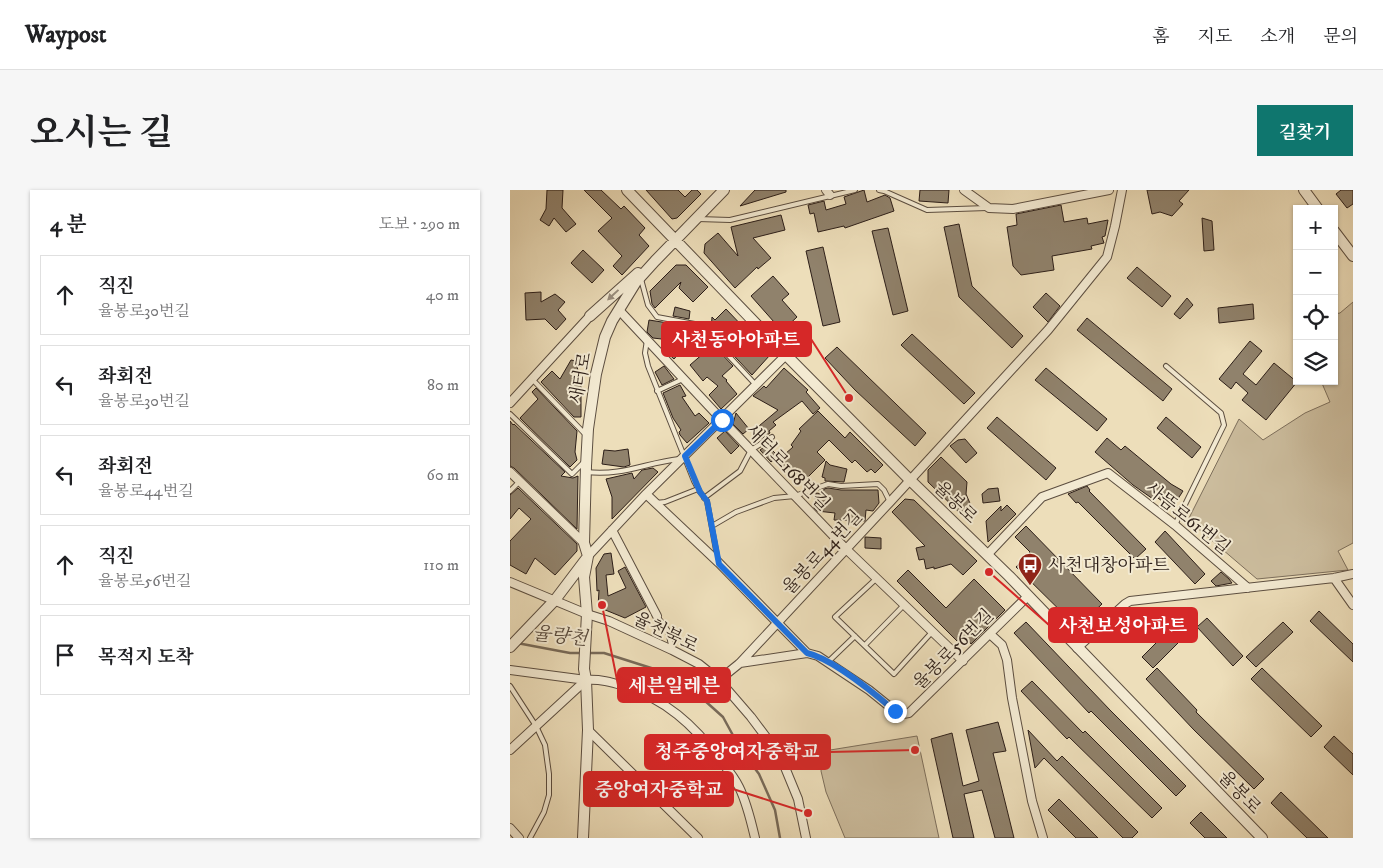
<!DOCTYPE html>
<html lang="ko">
<head>
<meta charset="utf-8">
<style>
	body { margin:0; font-family:"IM FELL DW Pica","Noto Serif KR",serif; background:#f6f6f6; color:#202124 }
	.controls { position:absolute; right:15px; top:15px; display:grid; overflow:hidden; border-radius:0px; box-shadow:0 1px 4px #0004 }
	.controls button { width:45px; height:45px; display:grid; place-items:center; padding:0; border:0; border-bottom:1px solid #e0e0e0; background:#fff; color:#202124; font:25px sans-serif }
	.stop { position:absolute; width:15px; height:15px; margin:-11px; border:4px solid #1a73e8; border-radius:50%; background:#fff }
	.stop.end { background:#1a73e8; border-color:#fff; box-shadow:0 1px 5px #0008 }
	.list { margin:0; padding:0; list-style:none }
	h2 { display:flex; justify-content:space-between; align-items:center; height:65px; margin:0; padding:0 20px; font-size:21px }
	h2 small { font-size:16px; font-weight:400; color:#757577 }
	.list li { display:grid; grid-template-columns:32px 1fr auto; gap:15px; align-items:center; box-sizing:border-box; height:80px; margin:0 10px 10px; padding:0 10px; border:1px solid #e0e0e0; border-radius:0px }
	.list b { display:block; font-size:19px; white-space:nowrap }
	.list p { margin:0; font-size:16px; white-space:nowrap; color:#757577 }
	.list em { font-size:16px; font-style:normal; color:#757577 }
	.icon { flex:none; width:28px; height:28px; fill:none; stroke:currentColor; stroke-width:2; stroke-linecap:round; stroke-linejoin:round }
	.map { position:relative; flex:none; width:843px; height:648px; overflow:hidden; border-radius:0px }
	header { display:flex; align-items:center; gap:30px; box-sizing:border-box; height:70px; padding:0 25px; background:#fff; border-bottom:1px solid #e0e0e0 }
	header strong { font-size:24px }
	nav { display:flex; gap:28px; margin-inline-start:auto; font-size:18px }
	.intro { display:flex; align-items:center; justify-content:space-between; box-sizing:border-box; height:120px; padding:0 30px }
	h1 { margin:0; font-size:35px }
	.button { padding:12px 22px; border-radius:0px; background:#0f766e; color:#fff; font-size:18px; font-weight:700 }
	main { display:flex; gap:30px; padding:0 30px }
	aside { flex:1; background:#fff; border-radius:0px; box-shadow:0 1px 4px #0004 }
	.map>svg:first-child { display:block }
</style>
</head>
<body>
<header>
<strong>Waypost</strong>
<nav><a>홈</a><a>지도</a><a>소개</a><a>문의</a></nav>
</header>
<div class="intro"><h1>오시는 길</h1><a class="button">길찾기</a></div>
<main>
<aside>
<h2>4 분<small>도보 · 290 m</small></h2>
<ul class="list">
<li><svg class="icon" aria-label="ahead" viewBox="0 0 24 24"><path d="M12 20V5M6 11l6-6 6 6"/></svg><div><b>직진</b><p>율봉로30번길</p></div><em>40 m</em></li>
<li><svg class="icon" aria-label="left" viewBox="0 0 24 24"><path d="M17 20v-9H6M10 6l-5 5 5 5"/></svg><div><b>좌회전</b><p>율봉로30번길</p></div><em>80 m</em></li>
<li><svg class="icon" aria-label="left" viewBox="0 0 24 24"><path d="M17 20v-9H6M10 6l-5 5 5 5"/></svg><div><b>좌회전</b><p>율봉로44번길</p></div><em>60 m</em></li>
<li><svg class="icon" aria-label="ahead" viewBox="0 0 24 24"><path d="M12 20V5M6 11l6-6 6 6"/></svg><div><b>직진</b><p>율봉로56번길</p></div><em>110 m</em></li>
<li><svg class="icon" aria-label="arrive" viewBox="0 0 24 24"><path d="M6 21V4h12l-3 4 3 4H6"/></svg><div><b>목적지 도착</b></div></li>
</ul>
</aside>
<div class="map">
<svg width="843" height="648" viewBox="0 0 843 648">
	<rect width="100%" height="100%" fill="#eddeba"/>
	<filter id="stains"><feTurbulence type="fractalNoise" baseFrequency=".004" numOctaves="4"/><feColorMatrix values="0 0 0 0 .2 0 0 0 0 .09 0 0 0 0 .02 0 0 0 .5 -.17"/></filter>
	<radialGradient id="worn" r=".72"><stop offset=".6" stop-color="#630" stop-opacity="0"/><stop offset="1" stop-color="#630" stop-opacity=".3"/></radialGradient>
	<path fill="#ccbd9e" stroke="#7c6e5b" d="M843 112V353L828 361 838 380 747 389 678 330 729 229 753 250 795 223 820 212 811 191H824V124L830 123Z
		M407 546 429 648H335L316 602 311 581 314 561Z"/>
	<g fill="none" stroke-linecap="round" stroke-linejoin="round">
		<path stroke="#786a58" stroke-width="2.5" d="M7 453 60 463H73
			M79 463H94L160 484 184 501 213 527 231 560 249 584 265 620 270 648"/>
	</g>
	<path fill="#90826c" stroke="#2c1e18" d="M37 0H53L52 18 66 34 56 42 44 28 39 36 30 30 36 19Z
		M74 0H91L111 19 114 16 135 38 129 45 139 56 112 85 103 76 112 66 88 41 102 28Z
		M136 0H168L175 7 182 0H187L191 4 167 28 162 29Z
		M245 0H276V2L230 16Z
		M354 0 357 12 375 5 380 8 384 21 335 38 334 36 308 42 304 23 300 24 298 15 314 11 316 20 336 14 334 7Z
		M410 0H439L438 13 409 11Z
		M637 0H679L669 11 673 14 662 26 650 22 642 24Z
		M831 0H843V14L837 18 826 4Z
		M551 15 554 32 577 28 578 34 598 30 595 46 592 47 594 53 581 56 582 59 542 66 544 80 511 85 503 76 497 37 507 35 506 24Z
		M271 25 275 40 243 48 261 68 248 79 247 77 225 98 194 63 195 54 208 43 228 66 221 37Z
		M692 28 702 31 704 60 694 61Z
		M449 34 462 96 513 146 502 158 449 107 434 37Z
		M378 38 398 121 383 125 362 41Z
		M313 57 330 132 313 136 296 61Z
		M73 60 94 80 82 93 61 73Z
		M166 75H176L198 97 183 112 169 98 171 92 145 118 142 114 140 101Z
		M627 77 661 106 652 117 617 88Z
		M263 86 279 104 272 110 287 127 272 141 241 106Z
		M31 102V112L45 104 55 112 48 120 56 129 46 140 35 129 16 130 15 103Z
		M536 103 550 116 538 132 523 117Z
		M677 108 683 115 670 129 664 124Z
		M743 114 744 129 709 133 708 118Z
		M165 117 180 121 179 129 163 126Z
		M216 119 260 165 242 185 201 141 202 127 205 130Z
		M577 128 662 199 653 211 567 140Z
		M139 130 177 136 191 142 223 176 212 186 217 190 216 191 227 204 211 219 199 205 208 196 197 187 193 191 180 175 195 162 189 156 154 144 160 150 143 148 137 142Z
		M402 144 465 203 454 214 391 155Z
		M161 150 171 161 164 169 153 159Z
		M740 151 752 161 733 184 746 195 764 173 787 192 756 230 732 210 738 203 726 192 721 199 709 189Z
		M327 157 416 243 405 256 345 200 315 168Z
		M61 170 66 171 71 196V227H64L31 192 42 181 50 189Z
		M154 176 164 189 152 195 145 182Z
		M274 178 298 200 296 202 310 218 303 224 292 211 263 232 266 235 259 241 260 243 251 249 243 241 268 220 243 206 254 196 256 198Z
		M536 178 597 229 587 241 525 190Z
		M170 195 176 206 172 207 185 226 189 223 199 233 177 253 170 245 169 242 171 240 163 228 153 203Z
		M26 198 67 241 65 262 67 270 60 277 10 228 28 209 22 202Z
		M308 221 335 248 340 242 373 275 365 283 361 279 357 282 345 270 342 273 319 250 307 262 315 270 294 291 282 279 278 283 267 271 283 257 281 255 291 241 289 239Z
		M226 223 239 239 233 244 223 234Z
		M487 227 546 278 536 290 477 238Z
		M656 227 691 257 682 268 647 238Z
		M0 231 3 235 4 234 55 282 51 286 63 288 68 286 67 339 4 278 0 276Z
		M215 241 229 256 221 264 207 248Z
		M597 248 611 260 615 256 661 294 673 301 662 318 645 306 643 309 623 295 585 262Z
		M455 249 467 263 456 273 440 256 448 250Z
		M257 255 268 266 261 272 250 260Z
		M118 259 120 275 114 277 92 274 94 260 105 261Z
		M431 267 457 292 456 304 462 318 454 327 418 292V280Z
		M316 271 320 275 337 279 334 292 315 291V288L312 287Z
		M143 278 148 282 102 329V307L96 289 122 283 124 289 132 280Z
		M577 296 580 300 579 301 636 359 625 369 568 312 566 313 558 304Z
		M8 298 67 354V361L45 385 25 368 16 384 0 375V351L21 329 9 318 0 329V305Z
		M318 298 331 300H368L369 313 363 321 356 320 355 331 324 330 325 323 307 321 304 318 306 303 313 304 314 299Z
		M488 298 490 311 473 313 472 304 478 299Z
		M395 309 404 310 467 371 453 385 441 374 424 379V377L416 379 414 369 409 370 406 358 415 356 382 322Z
		M497 315 506 324 478 352 476 331 491 316V321Z
		M516 336 592 414 574 431 581 438 574 444 506 377 520 362 505 347Z
		M655 341 695 384 685 394 645 352Z
		M355 347 371 348V359L355 358Z
		M101 363 104 384 96 385 98 406 116 398 108 381 115 377 136 417 115 428 88 417 89 400 87 401 86 378 94 364Z
		M398 380 436 418 464 389 495 420 461 454 458 450 452 456 387 391Z
		M711 382 719 389 722 393 706 396 701 391Z
		M809 421 843 454V472L800 431Z
		M697 428 733 466 723 476 687 437Z
		M668 431 679 442 643 478 632 467Z
		M516 432 600 520 676 596 666 606 581 521 579 523 504 443Z
		M773 432 783 442 746 477 736 467Z
		M647 478 687 520 686 522 754 589 744 599 684 540 636 489Z
		M752 478 812 536 801 547 741 489Z
		M522 491 573 543 575 541 652 618 642 628 559 547 557 549 511 501Z
		M488 532 496 561 483 563 504 648H485L472 600 454 604 464 648H443L421 549 442 543 453 596 469 591 456 540Z
		M518 540 547 571 552 566 628 642 622 648H613L534 568 525 578Z
		M824 546 843 564V585L814 557Z
		M771 602 818 648H797L761 613Z
		M549 609 588 648H566L538 620Z
		M691 622 717 648H695L680 633Z"/>
	<g fill="none" stroke-linecap="round" stroke-linejoin="round">
		<defs>
			<path id="service" d="M369 0 374 1 417 20 477 18
				M188 29 220 30 345 0
				M131 89 138 115 147 127 190 135 245 194
				M137 150 135 163 138 176 184 291 190 302 197 311 208 371
				M656 176 711 223 714 235 665 335
				M22 189 76 245
				M147 201 173 189
				M0 224 62 284 74 272
				M76 282C113 286 135 273 169 269
				M0 301 9 292
				M194 308 230 281 241 260 262 247
				M146 313 155 312 188 299
				M202 336 226 322 264 308 285 306 318 294 331 296 368 294 374 300 380 312
				M367 388 325 427 384 484 422 442
				M147 426 158 441 162 460
				M355 455 394 415
				M318 472 345 446
				M0 496 26 536 35 555 39 584V605L34 622 20 648"/>
			<path id="minor" d="M316 0 320 5
				M454 0 479 18 503 19 599 0
				M109 120 212 230 336 359 453 471
				M0 213 80 126
				M0 282 74 353
				M136 304 209 373 297 463 308 466 359 500 385 521 393 524 399 523 518 406
				M102 340 147 426
				M477 365 532 307 598 283 665 335 738 398
				M78 366 136 304 276 165
				M824 388 843 415
				M0 392 77 424 99 431 162 460 189 474 209 490 241 527 259 551 274 575 288 609 296 648
				M480 444 492 455 497 470 502 508 522 611 533 648
				M567 458 615 414 620 411 824 388 843 384
				M230 473 297 463
				M0 480 76 490C90 489 101 492 114 496 155 509 184 535 209 569 216 577 224 587 229 597 237 613 241 631 245 648
				M209 490 230 473 380 312 538 140 593 72 597 67 605 36 612 0
				M78 540 188 648
				M0 560 76 490
				M0 638 9 648"/>
			<path id="tertiary" d="M117 0 276 165 400 290 499 386 752 648
				M794 0 808 19
				M824 41 843 66
				M80 126 128 83
				M0 457 45 410 76 369
				M73 648 78 540 76 490 74 479 77 424 74 387 78 366 74 353 76 276 78 239 86 184 95 147 102 131 126 92 145 71 214 0"/>
		</defs>
		<use href="#service" stroke="#5c4e40" stroke-width="6"/>
		<use href="#minor" stroke="#5c4e40" stroke-width="10"/>
		<use href="#tertiary" stroke="#5c4e40" stroke-width="12"/>
		<use href="#service" stroke="#f3ead2" stroke-width="4"/>
		<use href="#minor" stroke="#f3ead2" stroke-width="8"/>
		<use href="#tertiary" stroke="#f3ead2" stroke-width="10"/>
	</g>
	<defs><path id="oneway-solid" d="M-6-.8H1V-3.2L6.5 0L1 3.2V.8H-6Z" transform="scale(1.25)"/></defs>
	<use fill="#998e7e" href="#oneway-solid" transform="translate(103 105) rotate(137)"/>
	<g fill="none" stroke-linecap="round" stroke-linejoin="round">
		<path stroke="#1a73e8" stroke-width="6" d="M212 230 175 266 190 302 197 311 209 374 297 463C323 469 364 503 385 521"/>
	</g>
	<defs>
		<symbol id="bus-pin" viewBox="-11 -11 22 30"><path d="M0 17L-7.5 6A9.5 9.5 0 1 1 7.5 6Z" fill="#8f2418" stroke="#f3ead2"/><path d="M-5-6H5V4H4V6H2V4H-2V6H-4V4H-5ZM-3.5-4V0h7V-4ZM-3.5 1.2v1.5H-2V1.2ZM2 1.2v1.5H3.5V1.2Z" fill="#fff"/></symbol>
	</defs>
	<g fill-rule="evenodd">
		<use href="#bus-pin" x="506" y="361" width="28" height="38"/>
	</g>
	<g text-anchor="middle" stroke-width="4" stroke-linejoin="round" paint-order="stroke">
		<g font-size="18" fill="#2c1e18" stroke="#f3ead2">
			<text transform="translate(70 188) rotate(-79)" y="6">새터로</text>
			<text transform="translate(278 277) rotate(46)" y="6">새터로168번길</text>
			<text transform="translate(446 312) rotate(44)" y="6">율봉로</text>
			<text transform="translate(678 328) rotate(39)" y="6">사뜸로61번길</text>
			<text transform="translate(312 362) rotate(-47)" y="6">율봉로44번길</text>
			<text transform="translate(156 442) rotate(26)" y="6">율천북로</text>
			<text transform="translate(443 459) rotate(-45)" y="6">율봉로56번길</text>
			<text transform="translate(730 602) rotate(46)" y="6">율봉로</text>
		</g>
		<g font-size="18" fill="#2c1e18" stroke="#f3ead2" text-anchor="start">
			<text x="538" y="381">사천대창아파트</text>
		</g>
		<g font-size="19" font-style="italic" fill="#584a3d" stroke="#f3ead2">
			<text transform="translate(50 445) rotate(6)" y="7">율량천</text>
		</g>
	</g>
	<path fill="none" stroke="#d62828" stroke-width="2" d="M339 208L301 149M479 382L539 435M92 415L108 495M405 560L320 562M298 623L223 599"/>
	<g fill="#d62828" stroke="#f3ead2" stroke-width="2">
		<circle cx="339" cy="208" r="5"/>
		<circle cx="479" cy="382" r="5"/>
		<circle cx="92" cy="415" r="5"/>
		<circle cx="405" cy="560" r="5"/>
		<circle cx="298" cy="623" r="5"/>
	</g>
	<g fill="#d62828" stroke="#d62828" stroke-width="2">
		<rect x="152" y="132" width="149" height="34" rx="5"/>
		<rect x="539" y="418" width="148" height="34" rx="5"/>
		<rect x="108" y="478" width="112" height="34" rx="5"/>
		<rect x="135" y="545" width="185" height="34" rx="5"/>
		<rect x="74" y="582" width="149" height="34" rx="5"/>
	</g>
	<g font-size="19" text-anchor="middle" font-weight="bold" fill="#fff">
		<text x="226" y="156">사천동아아파트</text>
		<text x="613" y="442">사천보성아파트</text>
		<text x="164" y="502">세븐일레븐</text>
		<text x="227" y="568">청주중앙여자중학교</text>
		<text x="149" y="606">중앙여자중학교</text>
	</g>
	<rect width="100%" height="100%" filter="url(#stains)"/>
	<rect width="100%" height="100%" fill="url(#worn)"/>
</svg>
<div class="controls">
<button>+</button>
<button>−</button>
<button><svg class="icon" aria-label="locate" viewBox="0 0 24 24"><circle cx="12" cy="12" r="6"/><path d="M12 2v4M12 18v4M2 12h4M18 12h4"/></svg></button>
<button><svg class="icon" aria-label="layers" viewBox="0 0 24 24"><path d="M12 4l9 5-9 5-9-5zM3 14l9 5 9-5"/></svg></button>
</div>
<div class="stop" style="left:212px;top:230px"></div>
<div class="stop end" style="left:385px;top:521px"></div>
</div>
</main>
</body>
</html>
